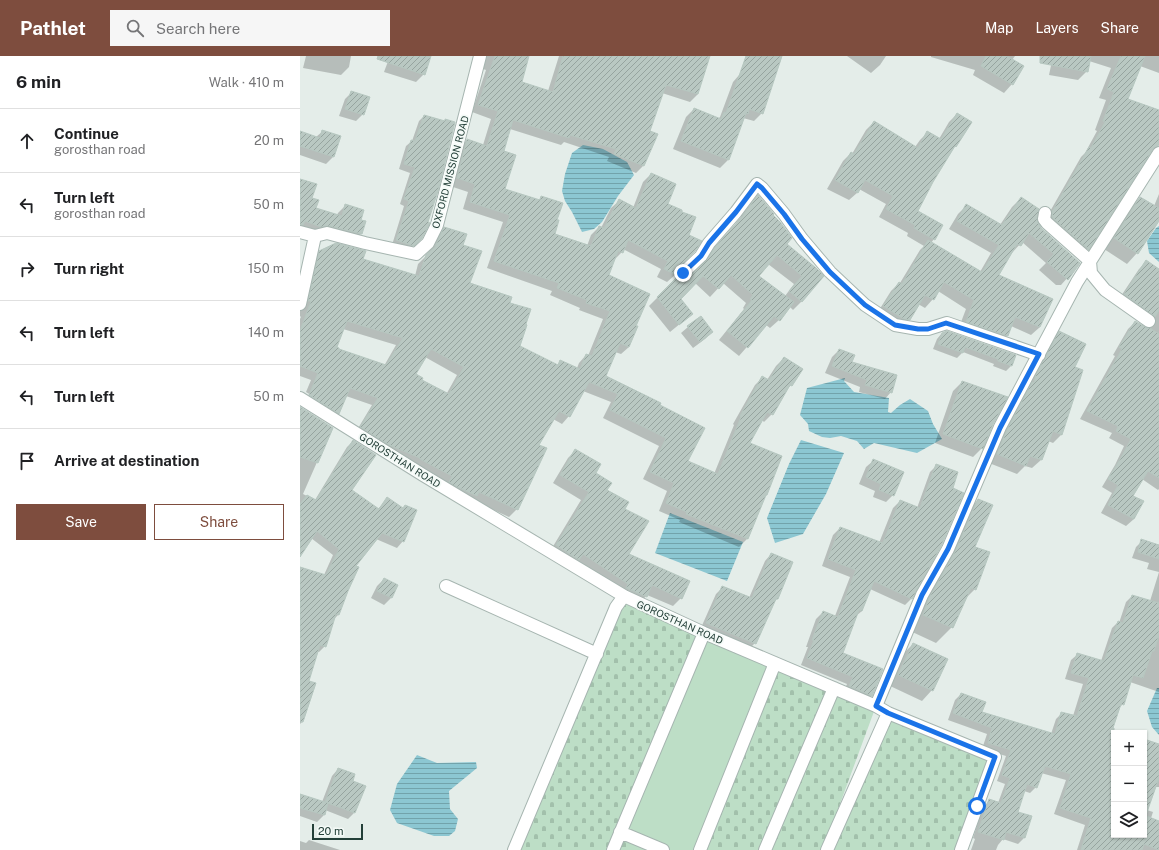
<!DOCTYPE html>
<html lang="en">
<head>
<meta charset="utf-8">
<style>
	body { margin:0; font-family:"Public Sans",sans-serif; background:#f6f6f6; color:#202124 }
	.controls { position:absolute; right:12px; bottom:12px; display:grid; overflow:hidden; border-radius:0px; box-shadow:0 1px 3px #0004 }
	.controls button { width:36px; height:36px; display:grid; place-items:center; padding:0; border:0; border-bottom:1px solid #e0e0e0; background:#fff; color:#202124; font:20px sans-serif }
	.scale { position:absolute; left:12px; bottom:10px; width:51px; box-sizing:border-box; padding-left:4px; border:2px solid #233f38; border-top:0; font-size:11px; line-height:14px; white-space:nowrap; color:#233f38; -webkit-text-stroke:3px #f4faf7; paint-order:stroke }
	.stop { position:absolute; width:12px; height:12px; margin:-9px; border:3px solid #1a73e8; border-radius:50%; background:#fff }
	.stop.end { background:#1a73e8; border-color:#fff; box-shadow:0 1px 4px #0008 }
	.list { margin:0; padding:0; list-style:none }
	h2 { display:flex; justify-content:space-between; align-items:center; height:52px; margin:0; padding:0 16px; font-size:17px }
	h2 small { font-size:13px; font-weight:400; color:#757577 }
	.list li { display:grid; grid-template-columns:26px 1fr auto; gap:12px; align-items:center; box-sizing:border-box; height:64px; padding:0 16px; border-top:1px solid #e0e0e0 }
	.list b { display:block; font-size:15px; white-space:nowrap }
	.list p { margin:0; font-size:13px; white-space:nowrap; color:#757577 }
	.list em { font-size:13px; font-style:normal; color:#757577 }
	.actions { display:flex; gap:8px; padding:12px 16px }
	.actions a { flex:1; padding:9px 0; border:1px solid #7e4d3e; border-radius:0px; text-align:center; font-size:14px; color:#7e4d3e }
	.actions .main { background:#7e4d3e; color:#fff }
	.icon { flex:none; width:22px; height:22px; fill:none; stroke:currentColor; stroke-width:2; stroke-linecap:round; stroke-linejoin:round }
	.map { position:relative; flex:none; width:859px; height:794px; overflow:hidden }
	header { display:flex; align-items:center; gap:24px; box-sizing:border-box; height:56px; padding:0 20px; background:#7e4d3e; color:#fff }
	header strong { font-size:19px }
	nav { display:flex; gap:22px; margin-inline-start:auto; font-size:14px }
	.search { width:280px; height:36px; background:#f6f6f6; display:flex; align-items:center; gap:10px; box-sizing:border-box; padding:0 14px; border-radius:0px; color:#757577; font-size:15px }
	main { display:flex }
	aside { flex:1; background:#fff }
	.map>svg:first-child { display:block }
</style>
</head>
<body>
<header>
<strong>Pathlet</strong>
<div class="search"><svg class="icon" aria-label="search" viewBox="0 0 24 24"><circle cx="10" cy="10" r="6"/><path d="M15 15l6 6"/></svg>Search here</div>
<nav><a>Map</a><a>Layers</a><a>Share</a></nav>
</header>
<main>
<aside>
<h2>6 min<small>Walk · 410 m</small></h2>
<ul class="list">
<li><svg class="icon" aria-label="ahead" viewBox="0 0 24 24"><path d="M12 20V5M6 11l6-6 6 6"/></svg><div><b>Continue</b><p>gorosthan road</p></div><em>20 m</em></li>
<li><svg class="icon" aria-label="left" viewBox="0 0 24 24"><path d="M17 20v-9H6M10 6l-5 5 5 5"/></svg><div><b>Turn left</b><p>gorosthan road</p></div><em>50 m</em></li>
<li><svg class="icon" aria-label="right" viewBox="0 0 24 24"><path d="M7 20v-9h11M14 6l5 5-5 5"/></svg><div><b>Turn right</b></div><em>150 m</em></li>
<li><svg class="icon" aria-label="left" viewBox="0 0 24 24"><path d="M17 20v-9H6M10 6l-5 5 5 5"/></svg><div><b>Turn left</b></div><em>140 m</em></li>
<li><svg class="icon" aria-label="left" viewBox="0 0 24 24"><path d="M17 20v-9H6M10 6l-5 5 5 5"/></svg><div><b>Turn left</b></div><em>50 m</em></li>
<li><svg class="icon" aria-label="arrive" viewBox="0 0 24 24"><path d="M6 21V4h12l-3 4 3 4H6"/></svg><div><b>Arrive at destination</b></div></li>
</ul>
<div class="actions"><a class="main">Save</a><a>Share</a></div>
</aside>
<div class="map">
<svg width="859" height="794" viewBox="0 0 859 794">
	<defs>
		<pattern id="cemetery-stones" width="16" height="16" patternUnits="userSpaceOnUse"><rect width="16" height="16" fill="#bddec6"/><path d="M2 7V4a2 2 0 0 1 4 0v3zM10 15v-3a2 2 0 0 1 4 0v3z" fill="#a2c0ab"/></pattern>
		<pattern id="water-rules" width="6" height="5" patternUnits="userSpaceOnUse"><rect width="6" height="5" fill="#8cc7d2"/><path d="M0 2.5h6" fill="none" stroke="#72a3ab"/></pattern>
		<pattern id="building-hatch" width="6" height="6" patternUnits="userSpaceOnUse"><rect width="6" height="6" fill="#b9c8c2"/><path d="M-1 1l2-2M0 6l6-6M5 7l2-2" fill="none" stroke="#96a49f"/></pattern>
	</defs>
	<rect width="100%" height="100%" fill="#e4ede9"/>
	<path fill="url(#cemetery-stones)" d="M324 540 404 577 363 794H210Z
		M475 607 576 650 523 794H400Z
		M588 657 695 701 661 794H527Z"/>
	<path fill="#bddec6" d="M404 577 475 607 400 794H363L321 776Z"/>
	<path fill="url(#water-rules)" d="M283 89 303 93 327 106 334 119 318 140 302 166 294 173 282 176 272 156 265 145 262 135 265 118 272 97Z
		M859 170V206L849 197 847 185 856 172Z
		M545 322 544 325 554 336 589 342 588 356 591 357 600 349 610 343 628 355 633 368 642 383 617 397 574 387 564 393 557 385 541 380 530 382 522 381 509 375 508 368 500 359 507 332Z
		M501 384 544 397 526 438 503 478 475 487 467 462 489 408Z
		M370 457 443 486 427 525 355 497Z
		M857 632H859V679L852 671 847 655Z
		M117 699 137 707 176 706 177 712 149 735 150 753 158 763 155 775 149 780H134L97 767 90 754 97 728Z"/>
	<path fill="#0003" fill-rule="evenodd" d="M6 0H51L49 11 41 19 3 12Z
		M90 0H130L124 18 116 26 84 16Z
		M184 0H228L220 27 248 35 259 0H409L398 38 390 46 362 37 349 75 343 110 336 117 307 105 309 101 264 86 261 89 210 73 202 95 204 134 238 145 241 141 256 164 254 179 287 190 291 179 299 171 301 172 311 152 319 145 333 152 343 126 351 118 366 149 375 219 367 226 357 221 361 213 323 193 322 196 314 204 308 220 335 270 329 291 321 298 315 296 305 321 359 350 387 405 414 418 434 369 433 368 455 329 462 322 467 324 476 310 484 302 491 329 484 337 472 358 464 366 462 364 449 388 467 439 464 441 447 483 439 491 379 466 380 464 359 455 367 435 343 423 359 390 303 362 311 346 283 335 269 360 262 368 253 363 238 389 217 453 209 461 172 444 54 379 72 349 46 340 38 357 31 365 2 346 5 338 36 357V355L6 336 11 324 0 320V263L1 261 0 260V255L12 204 20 196 62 203 115 220 118 208 127 199 137 180 145 172 162 190 169 227 209 247 219 291 257 310 261 306 277 312 279 307 286 299 288 300 303 263 279 254 280 252 250 239 252 235 187 212 203 166 163 153 168 136 150 130 159 92 167 84 183 89 191 63 172 56 186 14 180 12ZM43 273 96 289 84 310 37 293 36 292ZM125 301 157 319 147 337 121 324 114 319Z
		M446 0H482L462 57 454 65 443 62 428 104 420 112 373 93 386 61 394 53 418 63 420 61 433 26 440 18Z
		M547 0H586L580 9 571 17Z
		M631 0H715L712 4V28L704 37 673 19 675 14 631 1Z
		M753 0H859V17L840 10 826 44 859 55V85L857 89 848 98 788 193 779 202 744 166 781 101 785 97 797 75 795 74 806 44 799 42 811 12 789 5 787 15 778 24 749 19Z
		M52 36 63 58 56 65 39 60 45 43Z
		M657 58 655 90 651 95 633 125 616 155 634 183 631 187 680 216 691 197 649 173 658 158 666 150 700 169 712 151 721 142 769 220 761 229H756L739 214 746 207 722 186 711 198 697 220 740 271 731 279 711 270 707 280 699 288 658 274 666 253 638 235 633 243 625 252 618 248 609 263 600 272 576 259 591 235 599 227H600L620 194 624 190 607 180 608 177 579 161 586 148 559 133 557 137 549 144 527 133 543 105 551 97 552 98 566 74 574 66 615 91 620 84 628 76 639 83 649 66Z
		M124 60 144 66 146 64 127 167 115 188 108 195 92 189 104 150 100 148 110 117 99 113 106 90 112 85 119 65Z
		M23 75 34 100 26 108 0 99V76L16 81Z
		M0 124 11 142 15 152 37 159 38 157 46 149 60 164 65 166 61 178 53 185 0 174Z
		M859 138V163L837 197 827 208 804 193 830 152 840 142 854 150Z
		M458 140 471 159 485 188 516 212 501 246 493 254 489 250 479 264 470 272 466 269 439 300 419 284 444 253 443 252 446 247 423 227 410 241 395 227 380 243 392 258 370 276 349 250 377 222 380 225H385L400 213 407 201 433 171 450 149ZM468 208 494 228 485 240 457 220Z
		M846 206 859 214V433L858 434 842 423 832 440 834 463 826 470 801 457 812 437 802 431 815 409 824 390 809 382 812 377 780 363 815 300 813 299 828 273 835 266 850 274 849 269 817 246 839 213Z
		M388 271 412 276 405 283 393 292 381 277Z
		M647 276 711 310 706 315 693 310 694 308 663 296 657 302 633 293 637 283 642 277Z
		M760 276 774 312 762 378 753 387 748 385 741 404 732 412 725 410 717 418 689 407 699 384 751 285Z
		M539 294 551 307 591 336 585 343 559 336 560 331 525 317 532 301Z
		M662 326 692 368 682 392 673 401 635 387 653 335Z
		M0 352 32 372 3 438 15 444 47 391 53 385 50 434 78 453 87 443 103 485 97 492 76 483 54 510 39 558 33 564 25 590 19 596H16L8 625 14 627 2 666 0 668V512L24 519 33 499 11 482 0 499Z
		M276 394 294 417 306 435 324 454 327 499 381 542 373 550 347 539 338 549 249 497 281 444 253 427 268 402Z
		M573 405 593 439 586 446 573 441 575 435 559 428 566 411Z
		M637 409 612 542 605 549 570 533 562 555 556 560 541 597 571 639 564 646 543 637 547 628 501 609 508 591H506L516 563 523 556 535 560 550 521 522 510 533 479 540 472 579 487 593 452 600 445 617 452 630 416Z
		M678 444 674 491 675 533 664 544 652 571 636 587 608 574 662 459Z
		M842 485 858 490 859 488V516L847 513 849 507 832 502 836 491Z
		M471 498 477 543 473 547 455 587 448 594 400 574 416 538 423 531 449 542 465 505Z
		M859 516V636L830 626 823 648 818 653 811 673 824 677H814V779H844V684L859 689V731H855L847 754 853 756 851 762 859 765V794H777L785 769 754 758 766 724 741 717 736 731 730 737 724 735 716 756 731 761 724 782 718 788 703 783 698 789 696 794H671L675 783 673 782 683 751 689 745 698 747 705 728 697 725 706 700 682 693 687 678 648 664 655 644 661 638 681 656 751 678 756 663 762 657 773 660 783 628 765 623 771 604 778 598 801 605 812 572 818 566 819 567 826 546 832 540 850 545Z
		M84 523 97 530 91 542 84 549 71 542 77 530Z
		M613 588 632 634 622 645 588 629 602 599Z
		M38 713 52 726 65 730 54 757 48 763 25 754 24 759 17 766 0 760V739L22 746 32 720Z
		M9 784 40 794H0V785L6 787Z"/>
	<path fill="url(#building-hatch)" stroke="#b6c7c0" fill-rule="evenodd" d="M78 0H131L125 19 77 3Z
		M195 0H229L222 26 253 36 263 0H410L398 38 366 29 350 75 358 78 344 110 314 98 316 93 270 79 269 82 213 64 204 95 216 99 205 133 240 144 241 140 263 147 257 164H259L255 178 291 190 299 170 304 172 319 143 336 152 351 117 376 128 368 148 382 154V156L396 161 389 179 402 185 395 195 378 212 376 215V219L364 213 368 205 328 184 323 197 318 195 309 219 350 238 336 270H338L329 291 320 287 306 320 361 347 360 349 405 372 388 405 418 418 441 361 440 360 462 320 469 324 484 301 503 313 492 330 490 329 473 359 467 356 450 387 482 400 467 439H466L448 483 386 458 387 456 366 447 374 427 350 416 366 382 310 354 318 338 289 326 270 361 259 355 239 389 247 392 218 454 179 436 177 440 153 429 149 426 152 420 120 403V402L87 388 60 371 78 342 50 332 39 358 9 339 18 317 0 310V275L11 245H8L19 195 36 187 66 195 63 203 119 220 126 199 135 191 144 171 167 178 163 189 182 195 170 227 212 241 210 247 231 253 226 268 227 269 220 290 258 309 260 304 280 313 286 298 292 300 310 255 286 247 287 244 257 232 259 227 194 205 210 159 170 146 175 128 157 122 167 83 187 90 198 55 178 49ZM47 265 103 282 86 309 39 293V292L37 291ZM131 293 164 311 149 338 122 324 123 322 116 318Z
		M446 0H482L463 58 449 53 448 58 446 57 429 104 381 85 394 52 421 63 424 56 426 57Z
		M686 0H707L724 10 713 29 681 10Z
		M740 0H791L788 16 740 7Z
		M821 0H845L828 43 859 54V87L858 90 853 93 789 194 753 162 752 156 789 91 791 92 805 66 803 65 814 36 807 33Z
		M51 35 70 41 64 59 45 53Z
		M657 57 672 66 656 91 655 90 633 126 618 155 643 169 635 184 614 172 615 169 586 153 593 140 565 124 558 137 535 124 551 96 554 98 574 65 618 92 627 75 641 83Z
		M124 59 145 65V63L155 66 138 135 128 166 130 167 122 182 114 190 96 184 109 145 104 143 115 111 104 108 111 84 115 85Z
		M22 74 41 80 34 101 0 90V75L20 82Z
		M0 123 17 128 12 142 19 144 16 152 42 160 45 148 64 154 61 164 66 165 62 178 29 170 21 171 5 165 3 169H0Z
		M458 139 474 158 473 159 480 166 492 182 487 188 516 212 524 220 502 246 489 235 502 220 477 199 459 220 494 246 480 265 474 260 448 292 427 275 452 244 450 243 453 239 431 219 419 233 403 220 381 243 393 258 379 269 357 241 377 221 380 224H385L406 205 415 191 442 161Z
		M721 141 739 153 737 164 741 172 780 207 768 224 747 206 754 198 729 177 721 190 717 188 699 219 753 243 740 271 715 261 708 280 666 266 674 244 644 226 634 244 625 239 610 264 604 263 583 250 599 226 602 228 628 184 682 216 699 189 657 165 666 148 702 169Z
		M840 141 859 152V165L838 198 814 182Z
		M846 204 859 213V254L855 261 824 238Z
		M401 260 413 276 400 286 387 270Z
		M835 265 845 271 850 272 859 278V422L848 415 833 440 844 445 834 463 808 449 818 429 808 423 822 400 831 383 816 375 818 370 787 355 822 293 819 291Z
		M647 275 716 299 712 310 698 305V303L665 291 663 297 638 288 642 277Z
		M759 275 786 288 775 311 783 314 762 379 753 375 742 404 730 400 726 410 697 398 707 374 732 326 734 327 736 318Z
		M539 293 555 299 552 306 597 319 592 337 565 329 567 324 532 310Z
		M662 325 708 341 693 368 683 393 643 378Z
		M0 351 33 372 18 407 0 401Z
		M53 384 76 399 52 434 79 453 87 441 103 452 105 449 117 454 104 486 82 477 56 510 59 511 48 535 39 559 36 558 26 591 20 589 9 625 16 627 3 666H0V511L26 519 39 493 17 475 0 501V448L7 439 16 444Z
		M275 393 301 408 296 417 312 427 307 434 329 446 325 453 349 465 329 498 390 525 382 543 352 529 347 541 326 532 328 528 283 498 279 504 256 489 289 436 260 419Z
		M573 403 604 416 594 440 579 434 581 428 566 421Z
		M636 408 658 416 653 432 664 437 641 490 612 543 574 525 562 555 559 554 543 597 583 613 572 640 549 630 553 621 507 602 514 584H512L523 555 538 561 556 514 528 503 540 471 583 487 600 444 620 452Z
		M678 443 693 449 675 491 690 496 676 534 671 532 653 572 623 559 629 542 655 496Z
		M841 483 859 489V503L838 496Z
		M471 497 493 506 478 543H476L456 588 406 567 422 530 452 542Z
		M84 522 98 529 92 542 77 535Z
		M832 539 859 547V579L854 595H852L843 622 833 619 824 649 821 648 813 672H814V779H844V759L859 765V794L844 788 842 794H781L791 762 760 752 771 718 745 710 737 732 727 728 718 756 732 760 725 782 706 776 704 784 678 776 689 743 701 747 710 722 702 719 711 694 688 687 692 672 653 657 661 637 686 646 682 656 755 678 761 656 777 660 789 622 771 617 777 597 804 605 818 565 823 567Z
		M613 587 648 603 633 635 598 619Z
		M844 683 859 688V722L846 759H844Z
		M38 712 55 718 53 725 66 730 55 757 25 746Z
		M0 738 28 747 25 759 0 752Z"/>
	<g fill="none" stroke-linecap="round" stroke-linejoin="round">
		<defs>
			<path id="street" d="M745 157 744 163 747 167 790 205 791 217 805 234 849 265
				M0 176 15 180
				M383 217 401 200 409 187 436 156 457 128 462 132 484 158 502 183 530 216 565 249 595 269 618 273H628L647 267 739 299
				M0 248 15 180 27 177 65 187 116 198 128 187 137 169 180 0
				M0 342 123 419 324 540 404 577 576 650 588 657 695 701 661 794
				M146 530 297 598
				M576 650 622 539 648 493 700 371 777 226 859 97
				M320 776 363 794
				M214 794 316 551 324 540
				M313 794 404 577
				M400 794 475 607
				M465 794 534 632
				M527 794 588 657"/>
		</defs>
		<use href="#street" stroke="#a6b5b0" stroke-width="14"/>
		<use href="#street" stroke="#fff" stroke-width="12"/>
	</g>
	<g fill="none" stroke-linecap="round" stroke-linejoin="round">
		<path stroke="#1a73e8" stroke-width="5" d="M383 217 401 200 409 187 436 156 457 128 462 132 484 158 502 183 530 216 565 249 595 269 618 273H628L646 267 739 298 700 372 648 493 622 539 576 650 588 657 695 701 677 750"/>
	</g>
	<g text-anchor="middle" stroke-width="3.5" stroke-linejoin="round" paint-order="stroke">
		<g font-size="10" fill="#233f38" stroke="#f4faf7">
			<text transform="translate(150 116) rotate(-75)" y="4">OXFORD MISSION ROAD</text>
			<text transform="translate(100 404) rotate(32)" y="4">GOROSTHAN ROAD</text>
			<text transform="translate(380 566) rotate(24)" y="4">GOROSTHAN ROAD</text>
		</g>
	</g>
</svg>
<div class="controls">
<button>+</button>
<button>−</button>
<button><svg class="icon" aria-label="layers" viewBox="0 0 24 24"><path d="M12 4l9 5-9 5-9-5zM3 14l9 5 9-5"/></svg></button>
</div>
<div class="scale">20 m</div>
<div class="stop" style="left:677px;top:750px"></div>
<div class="stop end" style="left:383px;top:217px"></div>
</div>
</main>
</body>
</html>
